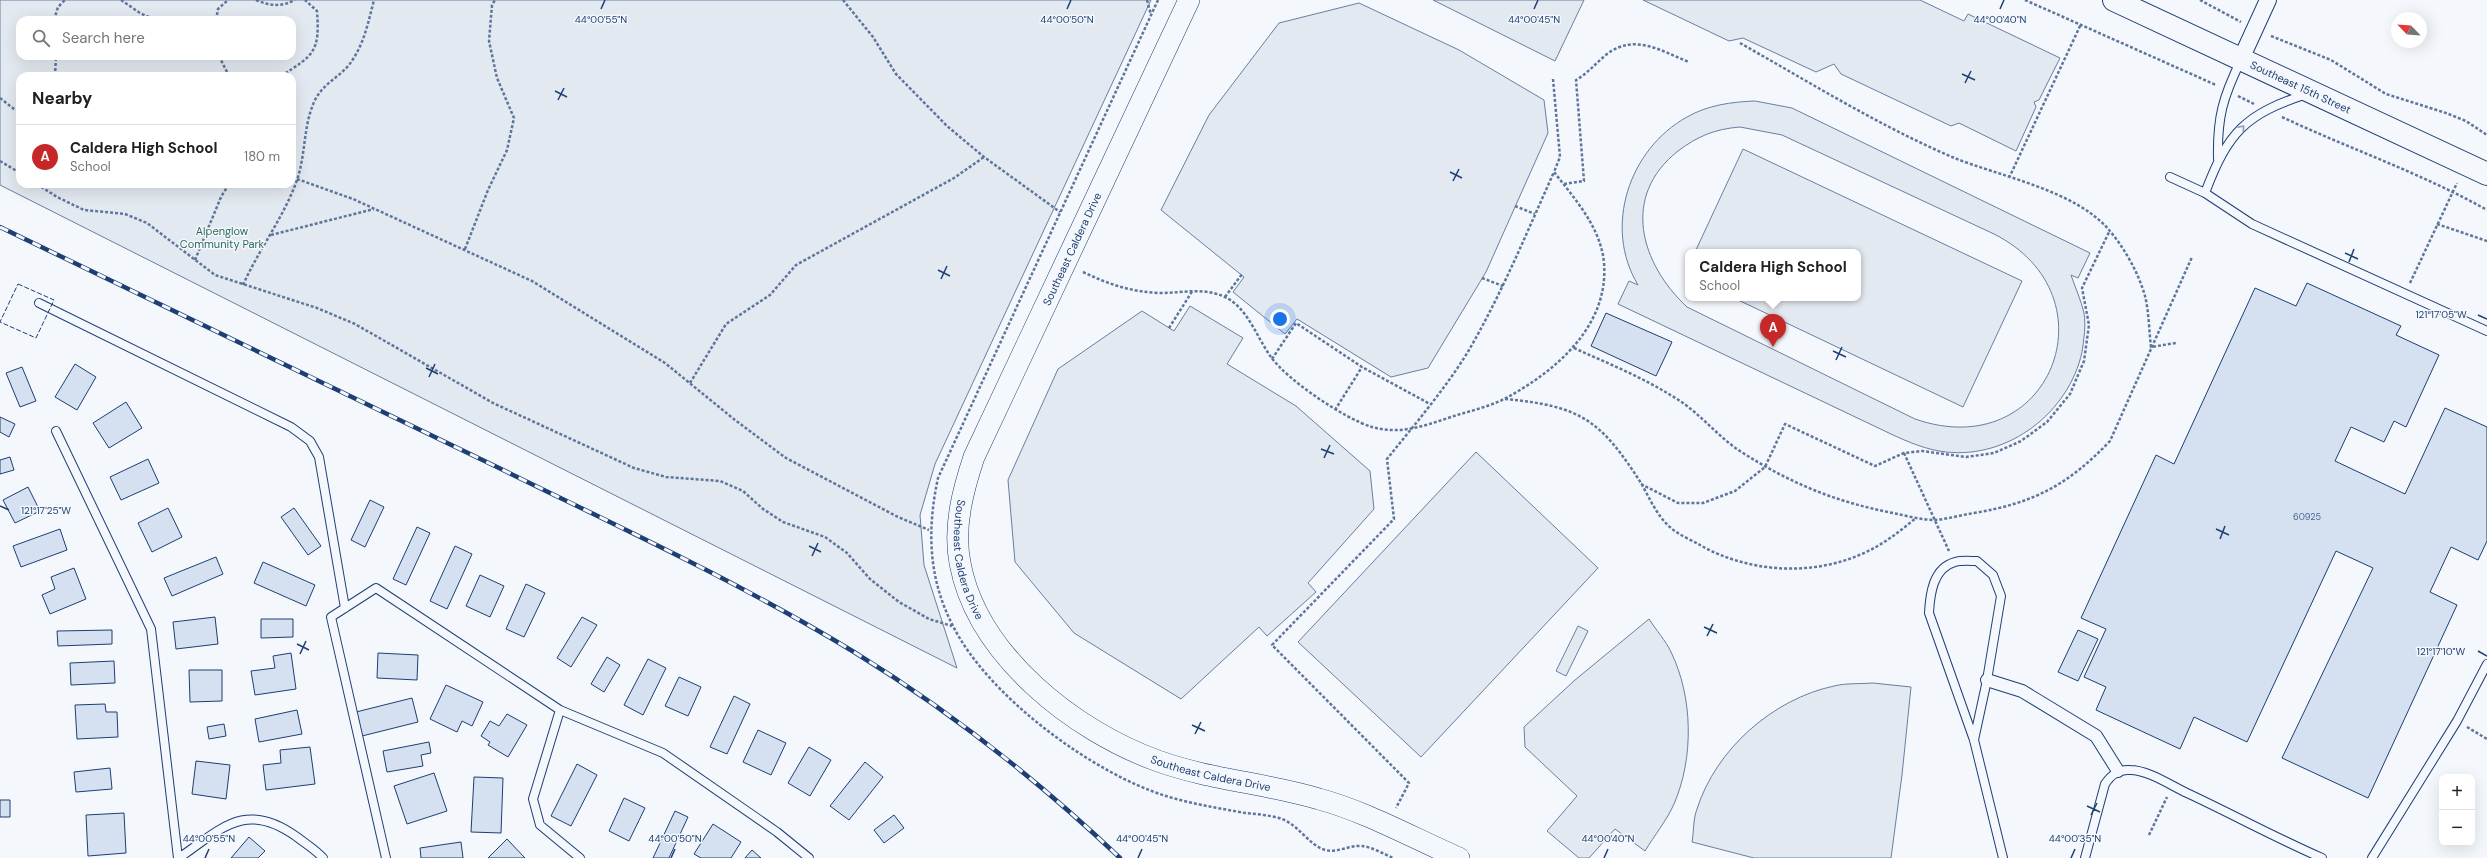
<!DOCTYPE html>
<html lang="en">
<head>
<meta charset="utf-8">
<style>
	body { margin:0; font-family:"DM Sans",sans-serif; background:#f6f6f6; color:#202124 }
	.controls { position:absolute; right:12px; bottom:12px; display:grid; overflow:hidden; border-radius:8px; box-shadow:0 4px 16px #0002 }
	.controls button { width:36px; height:36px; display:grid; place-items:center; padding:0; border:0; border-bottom:1px solid #e0e0e0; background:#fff; color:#202124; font:20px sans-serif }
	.compass { position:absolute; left:2391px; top:12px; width:36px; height:36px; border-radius:50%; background:#fff; box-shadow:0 4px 16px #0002; rotate:295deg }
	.you { position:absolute; left:1280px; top:319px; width:14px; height:14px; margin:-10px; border:3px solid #fff; border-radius:50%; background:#1a73e8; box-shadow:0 0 0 6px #1a73e833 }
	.badge { display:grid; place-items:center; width:26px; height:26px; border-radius:50%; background:#c62828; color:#fff; font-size:13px; font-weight:700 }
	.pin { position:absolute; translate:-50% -33px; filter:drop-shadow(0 1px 2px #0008) }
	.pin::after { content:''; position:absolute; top:21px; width:14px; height:12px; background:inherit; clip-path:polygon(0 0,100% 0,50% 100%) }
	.popup { position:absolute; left:1685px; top:249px; width:176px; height:52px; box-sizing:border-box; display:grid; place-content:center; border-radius:8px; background:#fff; filter:drop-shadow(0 1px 3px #0005); font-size:13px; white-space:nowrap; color:#757577 }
	.popup b { font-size:15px; color:#202124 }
	.popup::after { content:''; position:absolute; left:50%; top:100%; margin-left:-8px; border:8px solid transparent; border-top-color:#fff }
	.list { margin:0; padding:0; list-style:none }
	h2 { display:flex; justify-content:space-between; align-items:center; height:52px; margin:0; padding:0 16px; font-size:17px }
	h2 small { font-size:13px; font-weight:400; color:#757577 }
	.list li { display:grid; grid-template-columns:26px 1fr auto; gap:12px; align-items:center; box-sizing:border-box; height:64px; padding:0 16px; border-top:1px solid #e0e0e0 }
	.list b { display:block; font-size:15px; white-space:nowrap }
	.list p { margin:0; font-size:13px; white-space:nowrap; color:#757577 }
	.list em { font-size:13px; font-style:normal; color:#757577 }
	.icon { flex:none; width:22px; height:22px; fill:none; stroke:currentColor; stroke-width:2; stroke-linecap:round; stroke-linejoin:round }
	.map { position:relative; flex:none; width:2487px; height:858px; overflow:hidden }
	.search { position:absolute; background:#fff; box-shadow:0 4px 16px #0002; left:16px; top:16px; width:280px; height:44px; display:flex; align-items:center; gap:10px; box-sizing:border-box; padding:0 14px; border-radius:12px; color:#757577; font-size:15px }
	.panel { position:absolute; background:#fff; box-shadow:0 4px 16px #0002; left:16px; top:72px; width:280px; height:116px; border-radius:12px }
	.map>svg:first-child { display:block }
</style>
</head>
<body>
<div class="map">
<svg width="2487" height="858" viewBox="0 0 2487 858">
	<rect width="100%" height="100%" fill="#f4f7fb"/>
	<path fill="#e3e9f0" stroke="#687fa3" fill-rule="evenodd" d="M0 0H1151L935 464 920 515 924 565 957 668 0 185ZM20 20H292V56H20ZM20 76H292V184H20Z
		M1433 0H1584L1555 61Z
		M1643 0H1920L1964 21 1968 14 2060 58 2039 100 2034 102 2036 107 2016 151 1959 123 1951 126 1841 74 1834 64 1816 72 1743 38 1729 41Z
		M1359 3 1459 50 1544 100 1548 133 1486 272 1428 368 1391 377 1297 319 1285 334 1233 292 1244 277 1161 210 1209 115 1279 23Z
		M1755 101 1792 108 2090 253 2078 278 2071 275C2075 287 2081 300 2084 313 2086 325 2084 339 2082 352 2069 412 2009 459 1946 452 1927 450 1908 442 1891 434L1618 304 1629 281 1638 285C1603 227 1629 149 1687 117 1708 105 1731 102 1755 101ZM1740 127 1782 135 1994 234C2117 296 2050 466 1915 419L1687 307C1640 263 1621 196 1678 151 1698 136 1715 129 1740 127Z
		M1743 149 2022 281 1963 407 1734 298H1858V252H1695Z
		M1190 306 1243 338 1227 364 1296 406 1370 471 1374 509 1308 583 1316 592 1267 636 1259 627 1181 699 1074 633 1015 562 1008 480 1058 369 1142 311 1174 331Z
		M1476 452 1598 568 1421 757 1298 642Z
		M1649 619C1656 630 1666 641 1671 652 1693 697 1694 758 1674 804 1667 820 1654 836 1645 851L1615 829 1589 858H1579L1547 831 1577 796 1525 747 1524 727 1575 680Z
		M1578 626 1588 631 1566 676 1556 671Z
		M1873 683 1911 687 1902 775 1891 858H1754L1692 842C1694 831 1693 819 1697 809 1716 749 1773 699 1834 686 1846 683 1860 684 1873 683Z"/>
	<path fill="#d5e0f0" stroke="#1d3f73" d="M2307 283 2401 326 2396 335 2439 355 2406 427 2394 421 2384 442 2351 427 2335 461 2405 494 2445 408 2487 427V541L2478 560 2451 547 2430 592 2457 605 2368 798 2282 758 2373 568 2336 551 2247 742 2194 717 2180 749 2096 710 2106 687 2084 677 2106 629 2081 618 2156 455 2174 464 2255 288 2296 306Z
		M1606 313 1672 342 1656 376 1591 346Z
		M75 364 96 377 77 410 55 397Z
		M22 367 36 401 20 407 6 373Z
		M126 402 142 428 109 448 93 423Z
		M0 417 15 424 9 437 0 432Z
		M10 457 14 470 0 474V460Z
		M148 459 159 483 121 500 110 477Z
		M28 487 40 511 15 523 3 500Z
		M370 500 384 507 365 547 351 540Z
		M168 508 182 537 152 552 138 523Z
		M294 508 321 546 308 555 281 517Z
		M417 527 430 533 406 585 393 579Z
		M60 529 67 550 21 567 13 546Z
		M455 546 472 554 447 609 430 601Z
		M216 557 223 574 172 596 164 578Z
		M263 562 315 585 306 606 254 583Z
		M74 568 86 599 50 614 42 595 55 589 51 577Z
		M480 575 504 586 490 617 466 606Z
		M526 584 545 593 524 637 506 629Z
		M215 617 218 644 176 649 173 622Z
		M582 617 597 625 571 667 557 658Z
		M261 619H293V637L261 638Z
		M112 630V644L58 646 57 631Z
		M2078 630 2098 639 2078 681 2058 672Z
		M291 653 296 689 255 695 251 671 275 668 273 656Z
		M378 653 418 655 417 680 377 678Z
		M607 657 620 665 604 692 591 684Z
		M648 659 666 668 643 715 624 705Z
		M114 661 115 683 71 685 70 663Z
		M189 670H222V701L190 702Z
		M679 677 701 687 688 716 665 706Z
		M446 685 483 702 472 726 462 721 457 732 430 719Z
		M734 696 750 704 727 754 710 747Z
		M412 698 418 722 362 736 356 712Z
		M105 704 106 712H117L118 737 77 739 75 705Z
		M297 710 302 734 259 742 255 719Z
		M507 714 527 725 508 757 488 745 490 742 481 736 490 721 499 726Z
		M224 724 226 736 209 739 207 727Z
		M758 730 786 743 771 775 743 762Z
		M429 742 431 753 421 755 423 766 387 772 383 751Z
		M310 747 315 784 266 790 263 765 281 763 280 750Z
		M809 747 831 760 810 796 788 783Z
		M196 761 230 765 226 799 192 794Z
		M865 762 883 777 849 820 830 806Z
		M577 764 597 775 571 826 551 816Z
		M110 768 112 789 76 792 74 772Z
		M434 773 447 811 407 824 394 786Z
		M474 777 503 778 501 833 471 832Z
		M624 798 645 808 629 841 609 831Z
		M0 800H10V817H0Z
		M675 811 688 817 669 858H653Z
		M124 813 126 853 88 856 86 815Z
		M894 815 904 828 884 843 874 830Z
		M713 824 741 842 731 858H701L694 854Z
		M249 837 265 851 258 858H231Z
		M507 839 525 858H488Z
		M461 842 463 858H421L420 848Z
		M752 850 761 858H745Z"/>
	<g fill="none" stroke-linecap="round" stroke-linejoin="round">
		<defs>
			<path id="service" d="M2218 159C2217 117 2223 97 2241 60
				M2170 177 2205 193 2252 224 2487 331
				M2205 193C2228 132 2245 114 2307 94
				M39 303 291 427 310 441 319 457 345 608
				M56 431 151 629 178 858
				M560 710 533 799 540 825 580 858
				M1974 740 1987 680 2001 596 1993 575 1977 561C1970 561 1962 560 1955 562 1933 568 1930 594 1929 613L1974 740 2003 858
				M179 858C222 828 246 800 297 837 306 844 316 850 323 858
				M386 858 331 617 376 588 560 710 663 753 777 832 809 858
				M2085 858 2105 784C2111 775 2118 769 2130 770 2148 770 2170 785 2187 793 2232 814 2276 838 2322 858
				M2372 858 2457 721 2487 664"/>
			<path id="pedestrian" d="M1987 680 2022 691 2096 736 2118 771"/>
			<path id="minor" d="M2241 59 2268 0"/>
			<g id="tertiary">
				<path id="s1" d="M1189 0 974 457C963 490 953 527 960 563 977 655 1074 731 1158 761 1211 780 1266 783 1319 799 1367 812 1413 838 1459 858"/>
			</g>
			<g id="secondary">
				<path id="s2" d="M2114 0 2487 174"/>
			</g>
		</defs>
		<use href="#service" stroke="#1d3f73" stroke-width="10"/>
		<use href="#pedestrian" stroke="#1d3f73" stroke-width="14"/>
		<use href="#minor" stroke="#1d3f73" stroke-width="18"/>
		<use href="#tertiary" stroke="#1d3f73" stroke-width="22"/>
		<use href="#secondary" stroke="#1d3f73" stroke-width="24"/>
		<path stroke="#5e769c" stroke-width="2.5" stroke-dasharray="3 2" stroke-linecap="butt" d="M121 0 140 13 155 20
			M256 0C270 6 281 7 295 0
			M843 0 873 37 896 74 947 126 984 157 1060 212
			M1147 0 1151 15
			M1158 0 938 478C927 529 928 578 953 626 988 696 1092 773 1166 796 1192 804 1218 808 1245 813 1256 814 1268 815 1279 818 1299 824 1307 844 1325 850 1338 853 1349 845 1362 846 1372 847 1384 854 1393 858
			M2025 0 2216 85
			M2200 0 2241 22
			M54 20 58 7 65 0
			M216 20 218 9 228 0
			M2271 36 2331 60 2386 94 2446 113 2466 121 2487 135
			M1740 43C1809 82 1878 125 1952 157 2001 177 2075 190 2109 230 2124 247 2139 274 2145 296 2149 312 2149 331 2151 347L2176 343
			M219 56 229 76
			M55 76 56 56
			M281 76C314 55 320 52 317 11L305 0
			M1553 79 1560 157 1554 172
			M2238 96 2254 104
			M0 98 14 109 20 111
			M2282 117C2350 149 2421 173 2487 210
			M0 161 20 173
			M2009 178 2081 24
			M297 179 353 199 532 281 665 363 735 420 786 458 898 517 929 530
			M37 184 57 197 84 210 125 214 147 223 215 275 317 308 355 324 493 403 634 468 666 477 720 481 743 491 763 509 783 522 825 537 847 553 870 579 899 602 929 619 952 626
			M1564 184 1584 181 1576 80C1588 73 1596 63 1607 54 1635 33 1661 51 1689 62
			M1515 206 1535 214
			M2437 224 2487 241
			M271 235 374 209
			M465 249 488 190 507 150 514 118 497 78 489 41 492 5 495 0
			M195 260 221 197 229 184
			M1083 272C1108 284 1131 292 1160 293 1183 293 1203 287 1225 297 1248 308 1257 338 1271 357 1287 380 1345 419 1372 427 1400 435 1424 426 1451 417 1469 411 1489 407 1506 398 1556 371 1609 326 1604 263 1601 228 1575 199 1554 172 1527 232 1502 293 1469 350 1446 388 1415 424 1387 459L1394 519 1272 645 1409 783 1396 808
			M1482 278 1503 286
			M2410 283 2457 183
			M243 285C259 249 284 217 297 180 306 154 303 125 315 100 323 84 339 77 349 65 364 45 368 23 374 0
			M1225 297 1242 274
			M1169 328 1193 290
			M1574 348C1607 363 1642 377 1672 396 1699 411 1717 437 1743 453 1792 484 1836 502 1893 513 1907 516 1922 520 1935 520 1948 519 1961 515 1974 513 2034 503 2068 485 2110 441L2192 257
			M1272 359 1296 323 1362 367 1430 404
			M690 383 726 324 770 295 796 265 954 178 984 157
			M1505 399C1580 406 1600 419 1641 483 1650 499 1657 516 1671 528 1679 535 1691 540 1700 545 1749 573 1814 577 1866 552 1884 544 1900 531 1916 518
			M1335 410 1362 367
			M1904 453 1949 551
			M1641 484 1678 503H1703L1735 491 1765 467 1785 424 1875 466 1904 453 1922 451 1966 457 1994 453 2021 441 2047 422 2070 394 2084 361 2089 325 2082 288 2110 230
			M2467 727 2487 739
			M2149 835 2167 797"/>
		<use href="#service" stroke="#f4f7fb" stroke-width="8"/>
		<use href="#pedestrian" stroke="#f4f7fb" stroke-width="12"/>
		<use href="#minor" stroke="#f4f7fb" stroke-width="16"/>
		<use href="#tertiary" stroke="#f4f7fb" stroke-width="21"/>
		<use href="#secondary" stroke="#f4f7fb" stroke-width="22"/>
		<defs>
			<path id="rail" d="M0 227C166 307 331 387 497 467 617 526 739 582 854 652 950 711 1039 781 1120 858"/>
		</defs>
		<use href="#rail" stroke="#1d3f73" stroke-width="4.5"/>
		<use href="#rail" stroke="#f4f7fb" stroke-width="3" stroke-dasharray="9" stroke-linecap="butt"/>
		<path stroke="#1d3f73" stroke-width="1" stroke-dasharray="5 2" stroke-linecap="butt" d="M18 284 54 300 36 338 0 322Z"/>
	</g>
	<defs><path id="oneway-chevron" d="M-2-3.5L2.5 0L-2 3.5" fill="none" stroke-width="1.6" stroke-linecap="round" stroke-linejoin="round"/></defs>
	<use stroke="#889bb7" href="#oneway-chevron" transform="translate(2242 128) rotate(-50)"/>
	<path fill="none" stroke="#1d3f73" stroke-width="1.5" d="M601 9 605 0M1067 9 1071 0M1534 9 1538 0M2000 9 2004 0M1962 74 1975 80M1965 83 1971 71M555 91 567 97M558 100 564 88M1450 172 1462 178M1453 181 1459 169M2345 253 2358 259M2349 262 2354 249M938 270 950 276M941 279 947 266M2478 315 2487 319M1833 351 1846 357M1836 360 1842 347M426 368 438 374M429 377 435 364M1321 449 1334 454M1324 458 1330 445M0 506 9 510M2216 529 2229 535M2220 539 2225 526M809 546 821 552M812 556 818 543M1704 627 1717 633M1707 636 1713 624M297 644 309 650M2478 651 2487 656M300 654 306 641M1192 725 1205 731M1195 734 1201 722M2087 806 2100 812M2091 815 2097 803M205 858 209 849M671 858 675 849M1138 858 1142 849M1604 858 1608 849M2071 858 2075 849"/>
	<g text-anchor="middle" stroke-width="3" stroke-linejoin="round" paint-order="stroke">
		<g font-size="9" fill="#4b6792">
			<text x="2307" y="520">60925</text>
		</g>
		<g font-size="11" fill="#1d3f73" stroke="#f4f7fb">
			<text dy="4" stroke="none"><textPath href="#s2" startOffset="206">Southeast 15th Street</textPath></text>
			<text transform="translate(1072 249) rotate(-65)" y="4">Southeast Caldera Drive</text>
			<text dy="4" stroke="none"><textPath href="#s1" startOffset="611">Southeast Caldera Drive</textPath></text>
			<text dy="4" stroke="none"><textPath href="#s1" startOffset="959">Southeast Caldera Drive</textPath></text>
		</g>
		<g font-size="11" fill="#2c6c60" stroke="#f4f7fb">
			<text x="222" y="235">Alpenglow<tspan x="222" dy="13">Community Park</tspan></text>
		</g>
	</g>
	<g font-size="10" text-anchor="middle" fill="#1d3f73" stroke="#f4f7fb" stroke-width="3" stroke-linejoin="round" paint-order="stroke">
		<text x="601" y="23">44°00'55"N</text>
		<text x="1067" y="23">44°00'50"N</text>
		<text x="1534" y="23">44°00'45"N</text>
		<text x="2000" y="23">44°00'40"N</text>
		<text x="2441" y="318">121°17'05"W</text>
		<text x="46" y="514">121°17'25"W</text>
		<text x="2441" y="655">121°17'10"W</text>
		<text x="209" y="842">44°00'55"N</text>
		<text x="675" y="842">44°00'50"N</text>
		<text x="1142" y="842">44°00'45"N</text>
		<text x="1608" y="842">44°00'40"N</text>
		<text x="2075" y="842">44°00'35"N</text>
	</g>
</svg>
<div class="controls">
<button>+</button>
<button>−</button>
</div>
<svg class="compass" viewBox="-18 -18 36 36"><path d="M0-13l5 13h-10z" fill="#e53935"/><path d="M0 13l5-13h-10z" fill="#757577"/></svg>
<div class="you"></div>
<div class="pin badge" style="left:1773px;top:347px">A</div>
<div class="popup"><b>Caldera High School</b>School</div>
<div class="search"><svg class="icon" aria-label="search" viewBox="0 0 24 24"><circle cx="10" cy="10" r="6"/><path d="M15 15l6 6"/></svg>Search here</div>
<section class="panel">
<h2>Nearby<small></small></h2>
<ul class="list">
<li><span class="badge">A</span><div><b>Caldera High School</b><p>School</p></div><em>180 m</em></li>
</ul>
</section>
</div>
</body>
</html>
